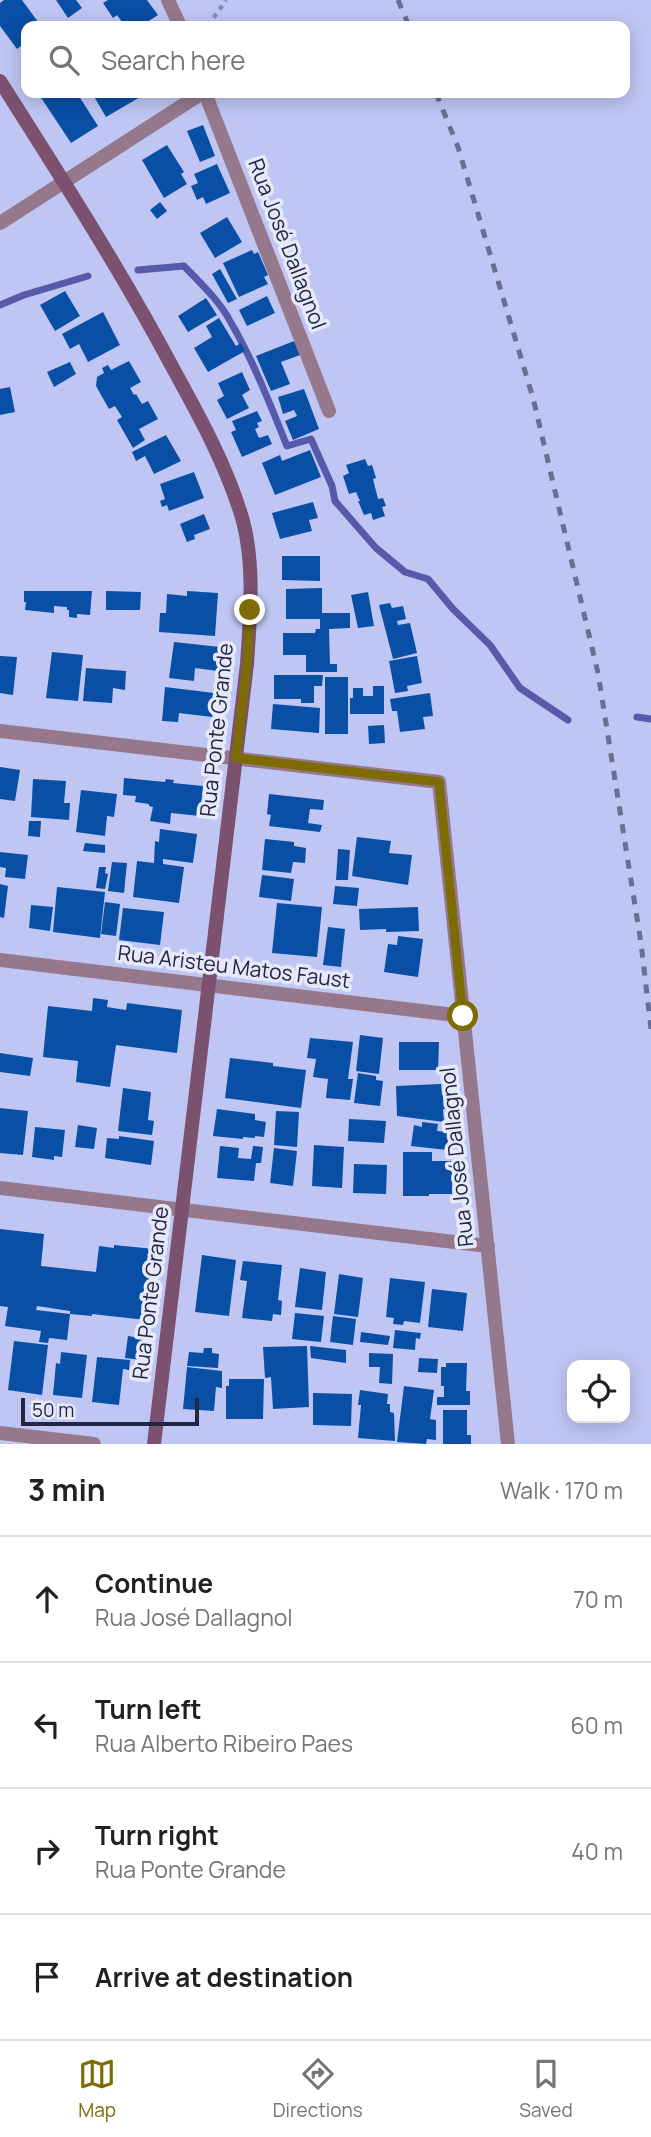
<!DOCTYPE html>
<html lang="en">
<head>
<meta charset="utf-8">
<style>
	body { margin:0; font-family:Manrope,sans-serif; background:#f2f2f2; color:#202124 }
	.controls { position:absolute; right:21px; bottom:21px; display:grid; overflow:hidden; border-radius:14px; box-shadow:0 4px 18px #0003 }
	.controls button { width:63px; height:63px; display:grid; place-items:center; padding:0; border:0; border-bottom:2px solid #e0e0e0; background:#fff; color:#202124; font:35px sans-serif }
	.scale { position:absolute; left:21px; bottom:18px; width:178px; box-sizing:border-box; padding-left:7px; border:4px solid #232642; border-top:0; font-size:19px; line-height:24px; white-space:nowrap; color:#232642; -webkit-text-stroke:5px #e6e9f9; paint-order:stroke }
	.stop { position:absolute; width:21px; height:21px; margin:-16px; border:5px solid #7d6c05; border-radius:50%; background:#fff }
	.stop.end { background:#7d6c05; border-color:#fff; box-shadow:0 2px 7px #0008 }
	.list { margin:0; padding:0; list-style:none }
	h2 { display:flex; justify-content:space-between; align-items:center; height:91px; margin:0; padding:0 28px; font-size:30px }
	h2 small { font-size:23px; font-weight:400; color:#757577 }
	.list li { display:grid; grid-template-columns:46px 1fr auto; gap:21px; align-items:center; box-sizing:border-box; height:126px; padding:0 28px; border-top:2px solid #e0e0e0 }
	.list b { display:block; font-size:26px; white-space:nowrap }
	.list p { margin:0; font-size:23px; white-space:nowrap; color:#757577 }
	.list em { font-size:23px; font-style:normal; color:#757577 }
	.icon { flex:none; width:38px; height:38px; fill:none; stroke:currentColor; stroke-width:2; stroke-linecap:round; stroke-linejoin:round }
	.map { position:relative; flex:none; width:651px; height:1444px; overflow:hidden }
	.search { position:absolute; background:#fff; box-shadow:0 4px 18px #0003; left:21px; right:21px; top:21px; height:77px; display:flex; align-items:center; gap:18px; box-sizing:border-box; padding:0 24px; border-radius:14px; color:#757577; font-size:26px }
	.sheet { height:595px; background:#fff }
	nav { display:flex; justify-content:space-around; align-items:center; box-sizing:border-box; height:98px; border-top:2px solid #e0e0e0; background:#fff; font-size:19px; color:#757577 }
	nav a { display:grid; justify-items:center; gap:4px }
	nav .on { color:#7d6c05 }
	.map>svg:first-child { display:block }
</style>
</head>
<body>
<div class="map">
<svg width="651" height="1444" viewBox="0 0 651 1444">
	<rect width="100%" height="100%" fill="#bfc6f3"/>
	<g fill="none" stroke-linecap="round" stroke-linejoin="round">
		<path stroke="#555baa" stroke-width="7" d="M138 270 184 266C200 283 219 300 230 321 253 360 270 404 287 446L311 439 332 486 335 501 376 548 405 572 428 579 453 609 490 645 520 688 568 720
			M0 305 24 295 88 276
			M637 717 651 719"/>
	</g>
	<path fill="#094fa5" d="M4 0H22L41 26H26V42L17 49 0 26V3Z
		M56 0H76L82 8 68 18Z
		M108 0H147L158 15 141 26H125L117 15 113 18 103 3Z
		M38 93H77L98 126 71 143Z
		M92 93H147L106 117Z
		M203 125 215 156 200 162 187 131Z
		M167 145 184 172 181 174 187 184 164 198 142 160Z
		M217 164 230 193 206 204 203 197 197 200 191 186 198 183 194 174Z
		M160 202 167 211 157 219 150 210Z
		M227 217 242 242 215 258 200 233Z
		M252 250 254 254 258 252 268 275 264 277 268 284 239 297 223 263Z
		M220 269 237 299 228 303 212 274Z
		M65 291 80 316 55 331 40 305Z
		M267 296 275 313 247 326 239 310Z
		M206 298 217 315 188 332 178 316Z
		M103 312 120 345 88 362 79 344 70 349 62 334Z
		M219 318 236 346 241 343 245 351 208 372 194 348 212 337 206 326Z
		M294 341 300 355 281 362 290 384 271 391 256 356Z
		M129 361 141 382 130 388 134 395 136 394 142 404 148 401 158 419 139 429 145 440 133 448 117 420 122 417 115 406 109 409 96 386 97 377 104 373 102 368 108 365 111 370Z
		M70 362 76 374 54 387 47 372Z
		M242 372 250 390 242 395 249 408 227 419 217 400 224 396 218 383Z
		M10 387 15 412 0 415V389Z
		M304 389 319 429 293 440 285 421 297 416 294 410 283 414 278 397Z
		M257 411 262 421 257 423 259 427 255 429 259 438 268 435 272 444 242 457 231 432 236 430 232 421Z
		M166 435 181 461 154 474 145 456 136 461 132 452Z
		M310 450 321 477 275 495 262 463 280 455 282 461Z
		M365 459 368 466 372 465 376 478 373 479 378 499 383 498 386 506 382 507 385 516 373 520 371 513 364 515 358 501H360L356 492 349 494 343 476 349 473 346 465Z
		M194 472 204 498 169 511 167 505 162 507 160 501 165 499 160 484Z
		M313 502 318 518 309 520 312 531 280 539 272 513Z
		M204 514 210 529 194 535 195 539 187 542 180 524Z
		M282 556H320V581L282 580Z
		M322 588V613H350V628L329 629 330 664H337V672H306V655H283V633H315L316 629H320V619H286V589Z
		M24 591H92L90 615 77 614V618L69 617V610H67V607L54 606V613L25 610 26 602H24Z
		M106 591 141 592 140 610H106Z
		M187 591 218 593 215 636 159 632 160 613H166L167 594 187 596Z
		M368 592 374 626 358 628 351 595Z
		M390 603 392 608 403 606 406 619 397 621 398 625 410 623 417 653 393 659 379 605Z
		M174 642 220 647 218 671 195 668 194 681 169 678Z
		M52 652 83 655 78 701 46 698Z
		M0 656 17 657 13 695 0 693Z
		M417 656 422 683 407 686 408 691 395 693 389 661Z
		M86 668 126 671 125 690 113 688 112 703 83 701Z
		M274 675H323L322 686H314V703H301V699H274Z
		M325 677H348V734H325Z
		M373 686H384V714H350V698H353V688H363V696H373Z
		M165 687 214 693 212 717 179 713 178 722 162 721Z
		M430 693 433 716 423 717 425 729 400 732 397 711H392L390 699Z
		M273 704 320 708 319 733 271 729Z
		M384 725 385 743 369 744 368 726Z
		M0 767 20 770 15 801 0 799Z
		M124 778 165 782 166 779 174 780 173 783 203 786 200 816 171 813 170 824 150 821 153 807 149 806V804L135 802 136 796 123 795Z
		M33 779 66 781 64 803H70L69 820 31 817Z
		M81 790 117 794 114 817 107 816 105 836 76 832Z
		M269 794 324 800 323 810 310 809 308 823 322 825 320 832 269 826 271 815 267 814Z
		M29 821H41L40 837 28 836Z
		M160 829 197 834 193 863 163 859V864L184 867 179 903 133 897 137 861 154 863 155 841 159 842Z
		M357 837 391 841 389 853 412 855 408 885 352 876Z
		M265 839 294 842V846L306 848 305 863 293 862 291 873 262 870Z
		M85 843 105 845V853L83 851Z
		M338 849 350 850 348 880H336Z
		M0 852 28 855 25 879 5 877 6 868 0 867Z
		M112 862 127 863 124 893 108 891Z
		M99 867H106L105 873 108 874 105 889 96 888Z
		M262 875 294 879 291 901 259 897Z
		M0 884 8 886 4 918 0 917Z
		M335 886 359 888 357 906 333 904Z
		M57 887 105 892 100 938 53 932Z
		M105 902 120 904 116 936 101 934Z
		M277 903 322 907 317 957 272 953Z
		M31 905 53 907 50 931 29 928Z
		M418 907 419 931 386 932V929L360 930 359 909Z
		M123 908 164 912 160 945 119 940Z
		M328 927 345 929 341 967 323 965Z
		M398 936 423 939 418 977 384 972 388 944 397 945Z
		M93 998 108 1000 107 1007 126 1010 127 1003 182 1010 177 1053 116 1045 110 1087 76 1082 78 1061 43 1057 48 1006 92 1011Z
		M360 1035 383 1038 379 1074 356 1071Z
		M310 1038 353 1042 348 1079H353L350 1100 326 1098 328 1079 313 1077 316 1059 307 1058Z
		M399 1042H439L438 1070H399Z
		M0 1053 33 1058 30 1076 0 1072Z
		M230 1058 273 1063V1066L306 1070 301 1108 225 1098Z
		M358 1073 376 1076V1080L383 1081 380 1106 354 1103Z
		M441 1084 442 1095H447L448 1109H443L444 1122 397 1116 396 1086Z
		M123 1088 151 1092 148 1120 154 1121 152 1135 118 1131Z
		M0 1108 28 1111 23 1155 0 1153Z
		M217 1109 255 1114V1120L266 1122 264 1137 255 1136V1138L243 1137V1139L213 1136Z
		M276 1111 299 1112 297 1147 274 1145Z
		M349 1119 386 1121 384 1143 348 1141Z
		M422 1122 438 1124 437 1131 449 1132 447 1150 411 1146 414 1125 422 1127Z
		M78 1125 97 1128 94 1149 75 1147Z
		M35 1127 65 1130 62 1157 54 1156V1160L32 1157Z
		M119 1136 154 1141 151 1165 105 1158 107 1138 119 1139Z
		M314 1145 344 1147 342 1188 312 1186Z
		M220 1146 239 1148 238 1158 251 1159 253 1146 263 1147 261 1163H256L254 1181 217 1178Z
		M274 1148 297 1151 293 1186 270 1183Z
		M403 1152H432V1161H452V1194H429V1196H403Z
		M354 1164 387 1165 386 1194 353 1193Z
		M0 1229 44 1234 41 1266 96 1272 99 1246 114 1248V1245L154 1249 146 1320 92 1314V1316L70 1314V1311L37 1306 36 1310 70 1314 67 1340 49 1338 48 1343 39 1342 41 1331 5 1326 8 1307 0 1306Z
		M202 1255 236 1260 229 1316 195 1312Z
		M243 1261 282 1265 278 1300 282 1301 281 1315 273 1314 272 1321 242 1318 247 1281 240 1280Z
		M300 1268 326 1272 322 1310 295 1307Z
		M339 1274 363 1278 358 1317 334 1314Z
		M390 1278 425 1282 420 1323 404 1321 403 1325 393 1324 394 1318 386 1317Z
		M432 1289 467 1293 463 1331 428 1327Z
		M295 1313 324 1316 321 1342 292 1339Z
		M333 1316 356 1319 353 1345 330 1342Z
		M395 1330 421 1333 420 1339 416 1338 415 1350 393 1348Z
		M361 1332 390 1336 388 1345 360 1342Z
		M128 1336 145 1339 142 1360 125 1358Z
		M14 1341 48 1345 42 1395 8 1390Z
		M307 1346 309 1407 273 1409 271 1377 265 1378 263 1347Z
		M310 1346 346 1350V1363L311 1358Z
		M204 1348H212V1353L219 1354 218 1368 187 1366 189 1352 203 1353Z
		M61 1352 87 1355 82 1398 53 1395 56 1363 60 1364Z
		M369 1353 393 1354 392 1384 379 1383 380 1367H369Z
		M97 1357 130 1360 129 1370 123 1369 119 1405 92 1402Z
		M419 1358 438 1359 437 1373 418 1372Z
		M446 1363H467L466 1391H470V1405H437V1397H444V1386H441V1367H446Z
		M187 1367 222 1371V1388L216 1387 214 1411 183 1409Z
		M229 1379H264L263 1419H226V1386H229Z
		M404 1386 434 1390 430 1419 436 1420V1440L427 1439 426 1444 397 1442Z
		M360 1390 388 1394 387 1404H390V1412L394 1413 395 1441 358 1438 361 1405H358Z
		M313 1393 352 1394 351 1426 313 1425Z
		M443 1410H467V1435H471V1444H443Z"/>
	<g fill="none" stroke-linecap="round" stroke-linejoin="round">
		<path stroke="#878cb3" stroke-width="4.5" stroke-dasharray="5 5" stroke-linecap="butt" d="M208 26 226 0"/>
		<path stroke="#96788d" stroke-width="14" d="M168 0 180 26
			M205 93 329 411
			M0 223 202 93
			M0 731 439 782 508 1444
			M0 960 463 1016
			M0 1188 488 1246
			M0 1433 94 1444"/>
		<path stroke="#7b516f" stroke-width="14" d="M0 81C61 177 122 272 175 372 201 419 228 469 243 521 255 567 250 617 247 664L154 1444"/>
		<path stroke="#696e92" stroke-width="5" stroke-dasharray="9 9" stroke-linecap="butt" d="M398 0 409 26
			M436 93 458 147 533 398 598 673 641 943 651 1029"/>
	</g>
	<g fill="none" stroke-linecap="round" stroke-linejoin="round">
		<path stroke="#7d6c05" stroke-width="9" d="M250 610 247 664 236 758 439 782 463 1016"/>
	</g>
	<g text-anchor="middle" stroke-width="7" stroke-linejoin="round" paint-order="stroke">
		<g font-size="21" fill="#232642" stroke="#e6e9f9">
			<text transform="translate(287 244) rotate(69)" y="7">Rua José Dallagnol</text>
			<text transform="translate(217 730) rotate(-84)" y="7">Rua Ponte Grande</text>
			<text transform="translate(234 967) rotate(7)" y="7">Rua Aristeu Matos Faust</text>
			<text transform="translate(457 1157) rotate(-96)" y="7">Rua José Dallagnol</text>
			<text transform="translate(151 1293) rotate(-83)" y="7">Rua Ponte Grande</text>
		</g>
	</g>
</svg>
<div class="controls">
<button><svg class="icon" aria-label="locate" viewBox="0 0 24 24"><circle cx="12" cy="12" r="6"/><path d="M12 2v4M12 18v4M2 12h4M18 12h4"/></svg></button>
</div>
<div class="scale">50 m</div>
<div class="stop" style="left:463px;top:1016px"></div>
<div class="stop end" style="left:250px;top:610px"></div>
<div class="search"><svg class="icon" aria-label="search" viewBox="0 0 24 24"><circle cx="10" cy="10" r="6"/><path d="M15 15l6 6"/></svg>Search here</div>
</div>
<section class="sheet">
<h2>3 min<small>Walk · 170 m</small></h2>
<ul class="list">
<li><svg class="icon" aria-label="ahead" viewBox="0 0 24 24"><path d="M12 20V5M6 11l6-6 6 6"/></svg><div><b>Continue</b><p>Rua José Dallagnol</p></div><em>70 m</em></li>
<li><svg class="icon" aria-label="left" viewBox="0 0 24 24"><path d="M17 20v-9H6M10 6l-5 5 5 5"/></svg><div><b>Turn left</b><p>Rua Alberto Ribeiro Paes</p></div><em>60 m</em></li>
<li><svg class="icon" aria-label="right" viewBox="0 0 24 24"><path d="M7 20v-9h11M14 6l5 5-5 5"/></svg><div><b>Turn right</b><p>Rua Ponte Grande</p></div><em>40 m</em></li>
<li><svg class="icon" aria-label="arrive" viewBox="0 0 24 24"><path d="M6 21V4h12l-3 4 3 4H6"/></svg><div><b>Arrive at destination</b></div></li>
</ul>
</section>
<nav>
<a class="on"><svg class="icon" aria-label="map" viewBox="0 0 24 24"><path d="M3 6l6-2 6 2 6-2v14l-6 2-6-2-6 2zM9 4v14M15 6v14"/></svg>Map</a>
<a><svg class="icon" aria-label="directions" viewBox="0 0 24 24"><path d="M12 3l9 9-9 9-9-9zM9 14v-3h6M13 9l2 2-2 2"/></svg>Directions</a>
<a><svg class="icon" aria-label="saved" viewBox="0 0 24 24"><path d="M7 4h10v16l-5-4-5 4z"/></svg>Saved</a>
</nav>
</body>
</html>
